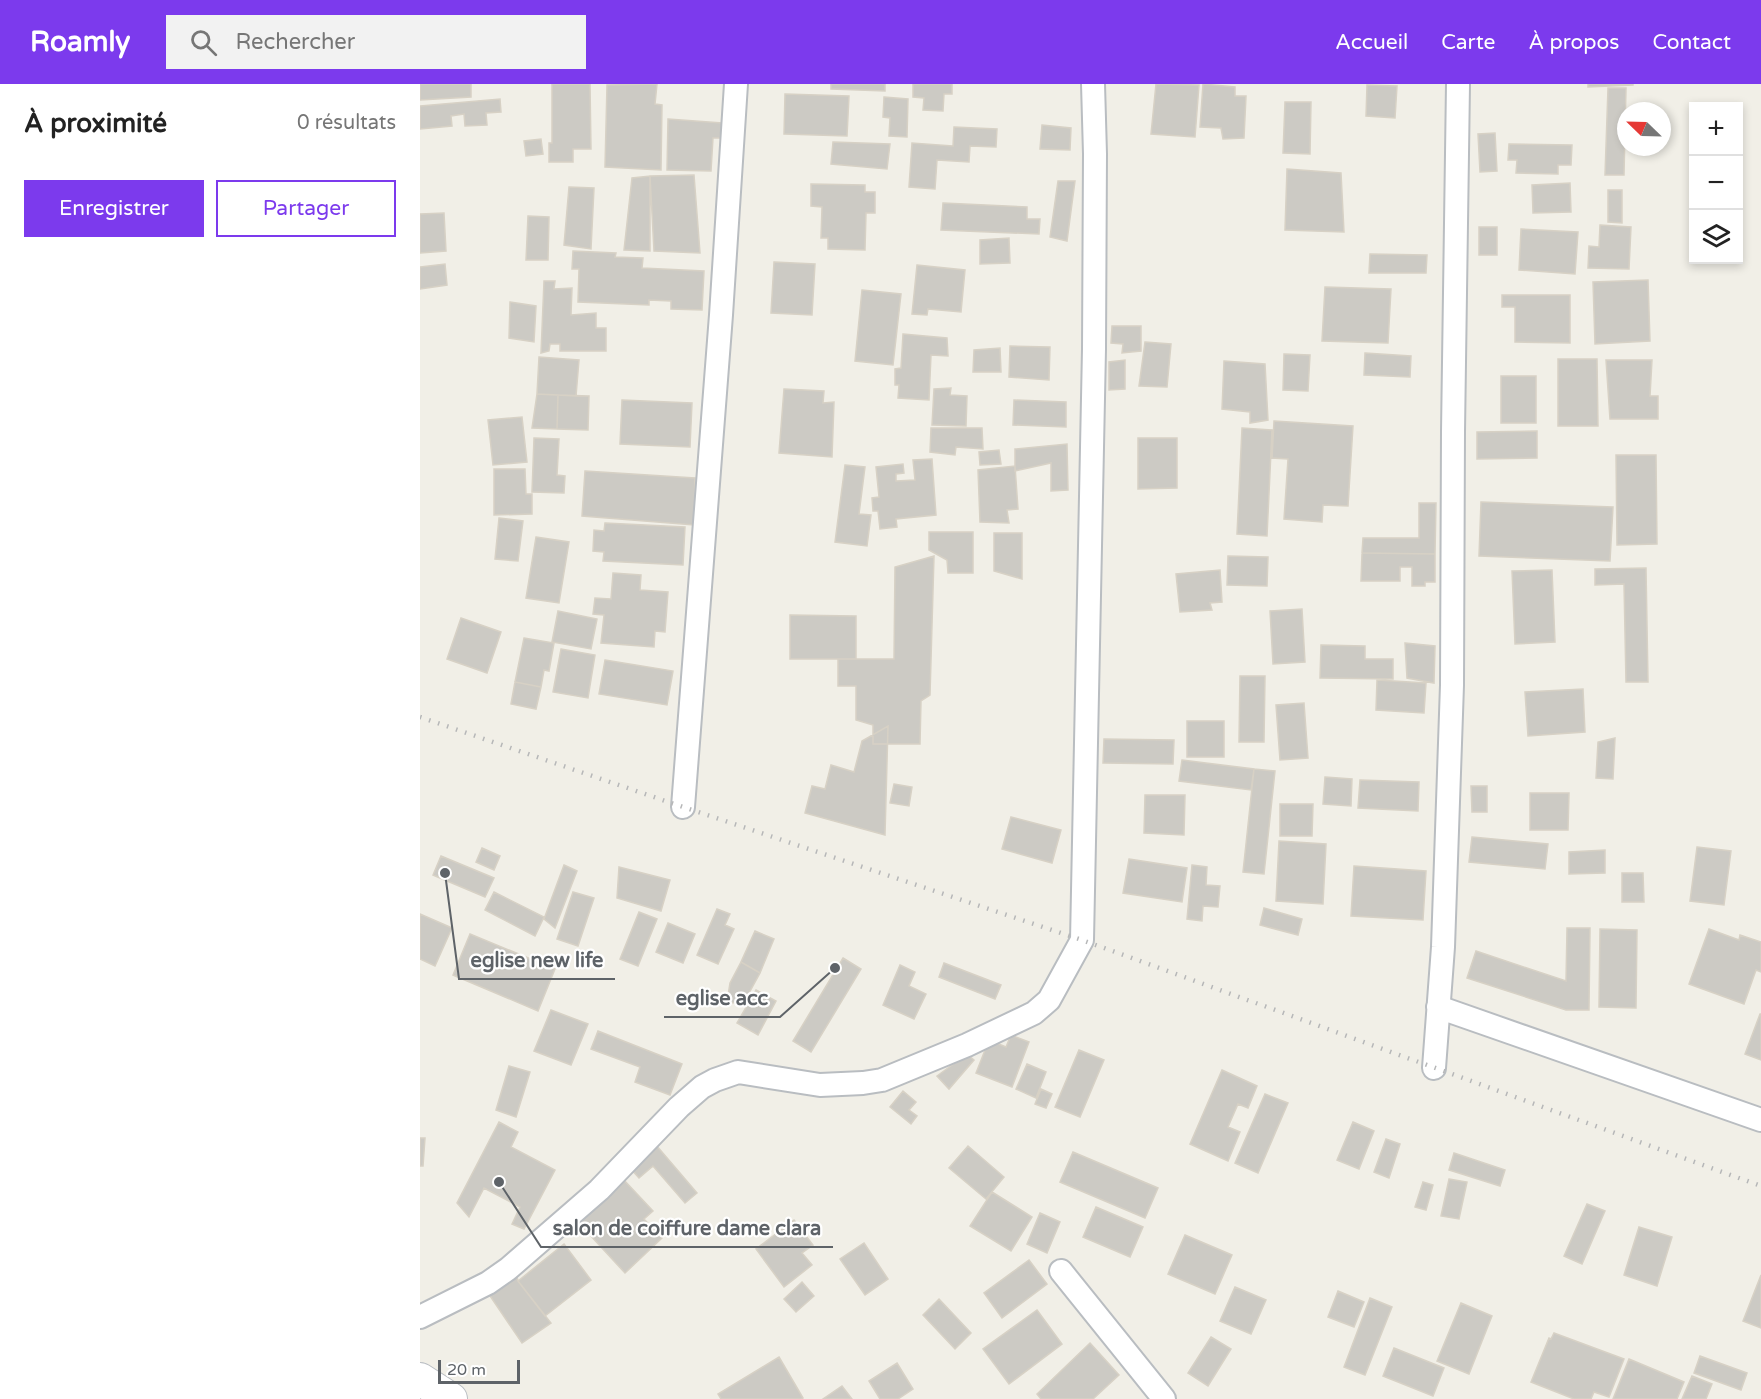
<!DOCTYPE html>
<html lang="fr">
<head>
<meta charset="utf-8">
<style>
	body { margin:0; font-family:"Varela Round",sans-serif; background:#f2f2f2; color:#222 }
	.controls { position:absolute; right:18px; top:18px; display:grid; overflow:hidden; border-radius:0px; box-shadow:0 3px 9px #0003 }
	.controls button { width:54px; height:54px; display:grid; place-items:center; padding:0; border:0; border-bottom:2px solid #e0e0e0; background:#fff; color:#222; font:30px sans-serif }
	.compass { position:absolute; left:1197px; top:18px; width:54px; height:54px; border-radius:50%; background:#fff; box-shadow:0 3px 9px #0003; rotate:293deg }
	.scale { position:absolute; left:18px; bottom:15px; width:82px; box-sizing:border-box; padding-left:6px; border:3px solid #5e6368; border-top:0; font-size:16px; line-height:21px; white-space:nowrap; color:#5e6368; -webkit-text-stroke:4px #fff; paint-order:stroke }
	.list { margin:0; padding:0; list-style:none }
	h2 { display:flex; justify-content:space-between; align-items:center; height:78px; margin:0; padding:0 24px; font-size:26px }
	h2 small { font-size:20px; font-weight:400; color:#767676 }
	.actions { display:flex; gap:12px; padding:18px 24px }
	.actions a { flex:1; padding:14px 0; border:2px solid #7c3aed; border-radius:0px; text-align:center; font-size:21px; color:#7c3aed }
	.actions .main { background:#7c3aed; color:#fff }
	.icon { flex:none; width:33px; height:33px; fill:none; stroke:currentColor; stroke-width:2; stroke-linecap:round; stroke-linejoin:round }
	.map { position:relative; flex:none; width:1341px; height:1315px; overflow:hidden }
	header { display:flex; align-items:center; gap:36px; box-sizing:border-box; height:84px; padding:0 30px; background:#7c3aed; color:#fff }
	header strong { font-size:28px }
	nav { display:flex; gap:33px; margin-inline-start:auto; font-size:21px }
	.search { width:420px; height:54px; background:#f2f2f2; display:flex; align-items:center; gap:15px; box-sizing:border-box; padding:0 21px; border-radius:0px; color:#767676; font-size:22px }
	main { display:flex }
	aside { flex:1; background:#fff }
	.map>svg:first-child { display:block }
</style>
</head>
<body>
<header>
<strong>Roamly</strong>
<div class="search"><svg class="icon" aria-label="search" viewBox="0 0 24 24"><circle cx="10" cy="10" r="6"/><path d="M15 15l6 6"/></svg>Rechercher</div>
<nav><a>Accueil</a><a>Carte</a><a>À propos</a><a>Contact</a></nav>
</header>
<main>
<aside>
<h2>À proximité<small>0 résultats</small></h2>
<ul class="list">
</ul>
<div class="actions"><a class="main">Enregistrer</a><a>Partager</a></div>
</aside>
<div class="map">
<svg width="1341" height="1315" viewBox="0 0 1341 1315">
	<rect width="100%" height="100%" fill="#f1efe7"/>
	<path fill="#cccac4" stroke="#d7d1c5" stroke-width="1.5" d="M0 0H51V13L0 16Z
		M132 0H170L171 65H153V78H129V59H132Z
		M237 0 235 20 242 21 241 86 185 83 187 1Z
		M411 0H465V7L411 5Z
		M493 0H532V10H524L523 27 503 26 504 14 493 13Z
		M736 0 779 1 775 53 731 50Z
		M783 0 815 3V12H826L824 54 803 55 801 44 780 43Z
		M1168 0H1213V1L1168 3Z
		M947 1 977 2 975 34 946 32Z
		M1188 4H1206L1204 91H1185Z
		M365 10 429 12 427 52 364 50Z
		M464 13 488 15 487 53 469 52 470 34 463 33Z
		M80 15 81 28 66 29 67 41 45 42 44 30 31 32 32 42 0 45V22Z
		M865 18H891L890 70 863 69Z
		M248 35 302 39 300 54H293L291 87 247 86Z
		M622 41 651 44 650 66 620 65Z
		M534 43 577 45 576 63 550 62 549 78 517 76 515 105 489 103 492 59 533 62Z
		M1075 49 1077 87 1060 88 1058 50Z
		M121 55 123 70 106 72 104 57Z
		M413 58 470 60 467 85 411 80Z
		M1089 60 1152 61 1151 81H1138V90L1096 89 1097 76H1088Z
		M867 85 921 89 924 148 865 146Z
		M274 91 280 169 234 167 230 92Z
		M230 92V167L204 166 212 94Z
		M638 97H655L647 157 630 153Z
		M1150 99 1151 128 1113 129 1112 101Z
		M391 100 445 101V108H455V129H446L445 166 408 165V154H401L402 123 391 122Z
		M149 103 174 104 171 165 144 161Z
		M1188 106H1202V139L1188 138Z
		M523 119 607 123V135H620L619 150 521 146Z
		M24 129 26 167 0 169V130Z
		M108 132 129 133 128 176H106Z
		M1180 141 1211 143 1209 185 1168 184 1169 162 1179 163Z
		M1059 143H1077V171H1059Z
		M1101 145 1158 148 1155 190 1099 186Z
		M589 154 590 179 560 180V156Z
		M153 167 196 169 195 173 223 174 222 184 284 187 282 226 251 225V217L229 216V221L158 218 159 185H152Z
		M950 170 1007 171 1006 189H949Z
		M354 178 395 180 392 231 351 229Z
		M25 180 27 201 0 205V183Z
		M497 181 545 186 541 228 508 225 507 231 492 230Z
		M1228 196 1230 257 1175 260 1173 198Z
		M124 197H135L134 205 152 204 151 231 176 229V244H186V267H140V260H130L129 267 121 269Z
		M905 203 971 205 968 259 902 257Z
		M442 206 481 210 473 281 435 277Z
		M1082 211H1150V259L1095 258V223H1082Z
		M90 218 116 222 114 258 89 254Z
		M692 242H721V267L702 269 703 260 691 259Z
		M483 250 527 254 528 272 511 271 509 316 478 314 479 301H475V285L481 284Z
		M725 258 751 260 747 303 719 302Z
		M590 262 630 263 629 296 589 293Z
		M580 264 581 288H553L554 266Z
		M945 269 991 272 990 293 944 291Z
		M864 270 890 271 888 307 863 306Z
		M119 273 159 276 156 312 117 310Z
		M1138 275H1177L1178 342H1138Z
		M705 276V305L689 306V278Z
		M1186 276H1232L1230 312H1238V335H1190Z
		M804 277 845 280 848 336 830 339V328L802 325Z
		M1081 292H1116V339H1081Z
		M531 304 530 311 547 312 546 342 512 341 514 305Z
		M364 305 404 307 403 319 414 318 412 373 359 369Z
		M117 310 138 311 137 345 112 344Z
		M138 311 169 312 168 346 137 345Z
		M202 316 272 319 270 363 200 360Z
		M594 316 646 318V343L593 341Z
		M102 333 107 378 73 381 68 336Z
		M854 337 933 342 928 422 903 421 902 438 864 435 868 375 852 374Z
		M511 344H562L563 365 536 363 535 371 510 368Z
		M822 344 852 346 847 452 817 450Z
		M1117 347V374L1057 375V348Z
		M114 354 139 355 137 391 145 392 144 409 112 408Z
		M718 354H757V404L718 405Z
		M647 360 648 406 631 407V379L595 387V365Z
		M579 366 581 380 560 381 559 368Z
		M1196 371H1236L1237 460 1197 461Z
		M512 375 516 431 476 435 477 443 460 445 458 427H453L452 414 459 413 456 383 483 380 484 389 476 390V397L495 396 493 376Z
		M425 381 445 383 439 430 451 431 447 462 415 458Z
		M595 382 598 425 587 426 589 439 560 438 558 386Z
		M74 385H105L106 410H112V430L74 431Z
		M165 387 275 394 274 441 162 432Z
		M1061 418 1193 423 1190 477 1059 472Z
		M999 419H1016L1015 470 942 469 943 454H999Z
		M79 434 103 437 98 477 75 475Z
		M185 439 265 443 263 481 183 477 184 468 173 467 174 446 184 447Z
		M509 448H553V489H528L527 476 509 466Z
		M574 449H602V495L574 487Z
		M116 453 149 458 139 519 106 514Z
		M942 469 1015 470V498H1005V502H992V483H980V497H941Z
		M514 472 510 611 501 617 500 660H453V641L436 636V602H418V575H474L475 483Z
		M808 472 848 473 847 502 807 501Z
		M1226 484 1228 598H1206L1204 500 1175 501V485Z
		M800 486 802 518 790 519 792 526 760 528 756 490Z
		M1132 486 1135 558 1095 560 1092 487Z
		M193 489 221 491 220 506 248 508 245 548 235 547 234 563 181 559 184 531 173 530 175 514 191 515Z
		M882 525 885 578 853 580 850 527Z
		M138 527 177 535 171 565 132 558Z
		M370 531 436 532V575H370Z
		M41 534 81 548 67 589 27 575Z
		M104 554 134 559 129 587 124 586 121 603 95 598Z
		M985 559 1015 562 1014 599 987 594Z
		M901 561 945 562V575H973V595L900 594Z
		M141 565 175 571 168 614 133 608Z
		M185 576 253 587 247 621 179 610Z
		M820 592H845L844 658H819Z
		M957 596 1006 599 1004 629 956 626Z
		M95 598 121 603 116 625 91 620Z
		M1163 605 1165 648 1108 652 1105 608Z
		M884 619 888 674 860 676 856 621Z
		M767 637H804V673H767Z
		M468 642 465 751 385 729 392 702 405 705 411 681 434 688 442 657Z
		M1195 654 1193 695 1176 694 1178 658Z
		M684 655 754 656 753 680 683 679Z
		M762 676 834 685 831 706 759 697Z
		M834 685 855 687 844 790 823 788Z
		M905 693 932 695 931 722 903 720Z
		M940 696 999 698 998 727 938 724Z
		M474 700 492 703 489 722 470 719Z
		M1051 702H1067V728H1052Z
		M1110 709H1149L1148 746H1110Z
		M725 711H765L764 751 724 749Z
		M860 720H893L892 752H860Z
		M591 733 641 746 632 779 582 765Z
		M1052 753 1128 760 1125 785 1049 778Z
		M859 757 906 760 903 820 856 817Z
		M1277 763 1311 767 1304 821 1270 817Z
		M62 764 80 772 74 786 56 778Z
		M1185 766V789L1149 790V768Z
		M21 772 74 794 65 813 13 791Z
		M709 775 767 784 762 818 703 809Z
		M144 781 157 787 135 844 124 835Z
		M772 781 787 783 786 801 800 802 798 823 783 822 782 837 767 835Z
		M934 782 1006 787 1003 836 931 832Z
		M199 783 250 796 241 827 197 814Z
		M1202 789H1223L1224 818H1202Z
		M74 808 124 833 115 852 65 826Z
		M153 808 174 814 158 862 137 855Z
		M844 824 882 835 878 851 840 841Z
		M297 825 310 830 305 841 314 845 298 880 277 871Z
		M219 828 237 835 218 882 200 875Z
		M0 830 32 844 15 882 0 875Z
		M248 839 275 850 263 879 236 868Z
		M1147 844H1170L1169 926H1146L1047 894 1056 867 1146 897Z
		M1180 845 1217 846 1216 924 1179 923Z
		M1289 845 1319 856 1320 851 1341 858V888L1336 886 1324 920 1269 900Z
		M335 847 354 855 340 889 321 878Z
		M50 850 135 885 118 927 33 891Z
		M423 874 441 885 391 968 373 957Z
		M321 878 340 889 323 920 307 918 310 899Z
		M524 879 581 901 575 915 519 893Z
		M480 881 495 888 489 902 506 910 494 935 463 921Z
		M336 906 356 917 338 951 317 939Z
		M131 926 168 940 151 981 114 967Z
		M1340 930H1341V976L1325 970Z
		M178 947 262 980 250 1011 215 998 220 983 171 965Z
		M591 951 609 958 592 1003 556 989 569 956 586 963Z
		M659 966 684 976 660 1033 635 1023Z
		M547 970 554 976 529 1005 517 992Z
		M607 980 626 988 616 1014 596 1005Z
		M89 982 110 988 96 1033 76 1026Z
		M802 986 837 1002 828 1024 818 1020 808 1043 820 1048 808 1077 770 1060Z
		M621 1005 632 1010 626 1024 615 1020Z
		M483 1007 496 1018 489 1026 497 1032 491 1040 470 1023Z
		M845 1010 868 1019 838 1089 815 1079Z
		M79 1038 98 1048 91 1063 135 1086 104 1145 92 1140 100 1123 64 1104 49 1133 37 1119Z
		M933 1038 954 1047 939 1085 917 1076Z
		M0 1054H5L3 1082H0Z
		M966 1055 980 1060 969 1094 954 1088Z
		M236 1061 277 1109 265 1119 233 1082 219 1094 210 1084Z
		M548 1062 584 1093 566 1115 529 1084Z
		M653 1068 738 1104 725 1134 640 1098Z
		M1034 1069 1085 1086 1080 1102 1029 1086Z
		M203 1095 233 1127 224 1135 242 1154 205 1189 158 1138Z
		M1029 1095 1047 1098 1039 1135 1021 1132Z
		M1003 1098 1013 1101 1006 1126 995 1123Z
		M572 1108 612 1133 591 1167 550 1142Z
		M1167 1120 1185 1127 1162 1180 1144 1172Z
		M676 1123 723 1143 710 1173 663 1153Z
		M620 1129 640 1138 627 1169 607 1160Z
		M374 1136 393 1161 382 1169 392 1181 364 1203 336 1165Z
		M1219 1143 1252 1153 1237 1202 1204 1191Z
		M765 1151 812 1171 795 1210 748 1190Z
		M444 1159 468 1195 445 1211 420 1175Z
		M144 1160 171 1196 125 1232 98 1197Z
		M609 1176 627 1200 582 1234 564 1209Z
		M96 1189 98 1197 131 1239 102 1259 68 1209Z
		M1341 1191V1244L1323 1237Z
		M382 1198 394 1212 376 1228 364 1215Z
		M815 1203 846 1216 831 1250 800 1237Z
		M918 1207 944 1218 934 1243 908 1233Z
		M950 1214 972 1223 945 1291 924 1283Z
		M519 1215 551 1249 535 1265 503 1231Z
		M1041 1219 1072 1232 1049 1290 1017 1277Z
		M617 1226 642 1260 589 1300 563 1265Z
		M1134 1249 1204 1275 1189 1313 1174 1308 1171 1315H1154L1111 1298 1129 1254 1131 1255Z
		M791 1253 811 1265 788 1302 768 1289Z
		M670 1259 699 1291 673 1315H621L617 1310Z
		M974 1264 1024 1284 1013 1312 963 1292Z
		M1280 1272 1327 1289 1321 1306 1274 1289Z
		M359 1273 383 1314 381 1315H301L298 1310Z
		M1209 1275 1264 1298 1257 1315H1193Z
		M477 1279 493 1305 478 1315H460L449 1297Z
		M1272 1292 1292 1300 1286 1315H1262Z
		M422 1302 432 1315H403Z"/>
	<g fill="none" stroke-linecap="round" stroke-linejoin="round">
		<defs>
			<path id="street" d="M263 723 301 231 316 0
				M1018 923 1341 1036
				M1014 984 1023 863 1032 601 1033 348 1038 0
				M641 1187 744 1315
				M0 1233 68 1199 88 1185 179 1106 259 1023 282 1003 295 996 318 988 400 1001 443 999 462 996 547 961 614 929 629 916 662 856 674 265 675 70 673 0"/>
			<path id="secondary" d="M0 1295 31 1315"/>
		</defs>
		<use href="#street" stroke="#b9bdc1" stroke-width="26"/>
		<use href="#secondary" stroke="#babec3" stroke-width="34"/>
		<use href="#street" stroke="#fff" stroke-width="22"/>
		<use href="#secondary" stroke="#fff" stroke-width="32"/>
		<path stroke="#b6b7b8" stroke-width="4.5" stroke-dasharray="1.5 8" stroke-linecap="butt" d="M0 633 263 723 662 856 1341 1102"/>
	</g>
	<path fill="none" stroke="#5e6368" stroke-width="2" d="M25 789L39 895H195M415 884L360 933H244M79 1098L121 1163H413"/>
	<g fill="#5e6368" stroke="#fff" stroke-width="2">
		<circle cx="25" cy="789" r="6"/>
		<circle cx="415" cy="884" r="6"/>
		<circle cx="79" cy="1098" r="6"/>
	</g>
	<g font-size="20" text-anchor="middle" font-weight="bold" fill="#5e6368" stroke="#fff" stroke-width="4.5" stroke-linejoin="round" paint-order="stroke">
		<text x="117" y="883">eglise new life</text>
		<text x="302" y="921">eglise acc</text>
		<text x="267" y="1151">salon de coiffure dame clara</text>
	</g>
</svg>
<div class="controls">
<button>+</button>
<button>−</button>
<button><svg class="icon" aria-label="layers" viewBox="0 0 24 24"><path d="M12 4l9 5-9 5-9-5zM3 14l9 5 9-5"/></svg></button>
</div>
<svg class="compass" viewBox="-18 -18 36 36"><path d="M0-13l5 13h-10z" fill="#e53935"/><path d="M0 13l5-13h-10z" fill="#767676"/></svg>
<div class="scale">20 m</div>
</div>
</main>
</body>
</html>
